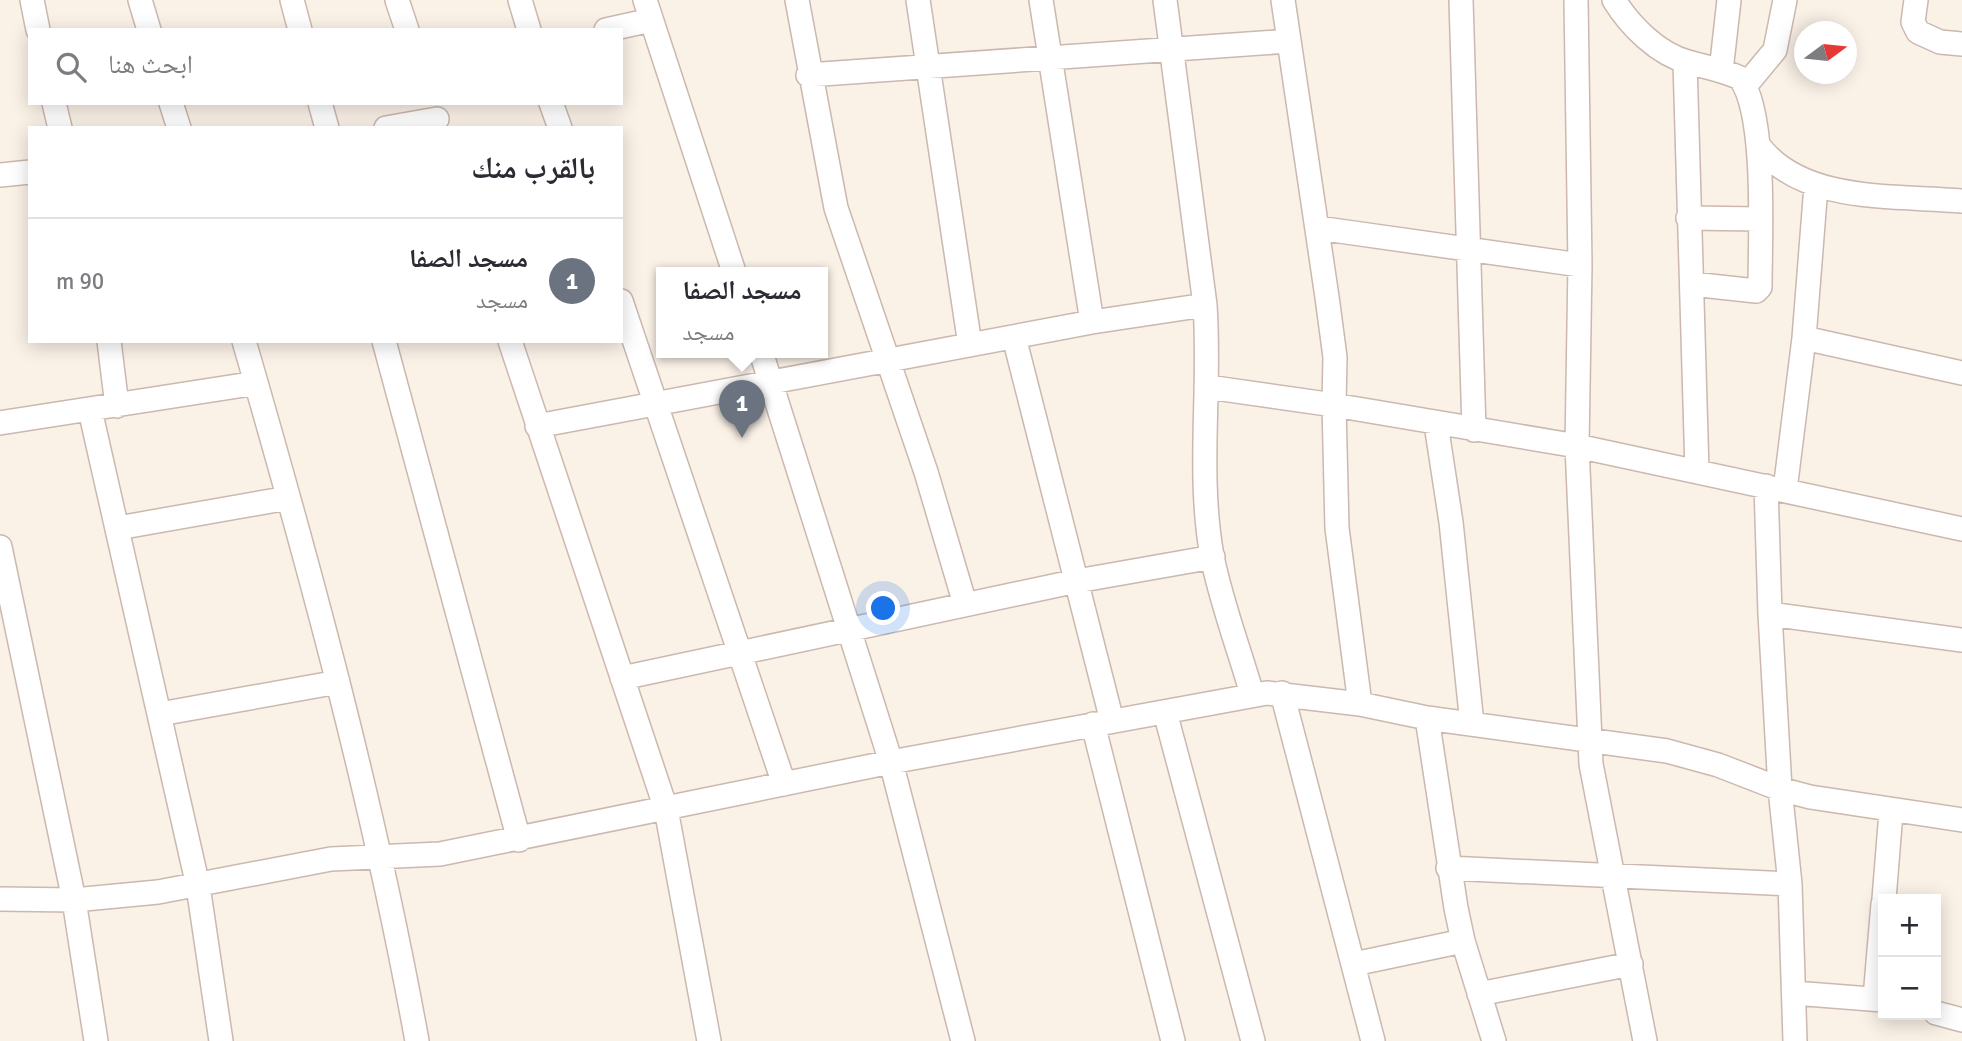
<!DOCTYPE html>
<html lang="ar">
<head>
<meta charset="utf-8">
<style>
	body { margin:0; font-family:Signika,"Noto Naskh Arabic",sans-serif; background:#f2f2f3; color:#2b2b33; direction:rtl }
	.controls { position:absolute; right:21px; bottom:21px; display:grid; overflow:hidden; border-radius:0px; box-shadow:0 4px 18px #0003 }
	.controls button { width:63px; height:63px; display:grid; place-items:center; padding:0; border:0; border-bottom:2px solid #e1e1e2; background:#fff; color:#2b2b33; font:35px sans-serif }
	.compass { position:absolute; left:1794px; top:21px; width:63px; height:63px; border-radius:50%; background:#fff; box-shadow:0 4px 18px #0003; rotate:75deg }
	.you { position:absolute; left:884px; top:609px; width:24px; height:24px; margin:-18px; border:5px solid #fff; border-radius:50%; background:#1a73e8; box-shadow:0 0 0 10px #1a73e833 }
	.badge { display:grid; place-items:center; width:46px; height:46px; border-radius:50%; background:#d93025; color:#fff; font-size:23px; font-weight:700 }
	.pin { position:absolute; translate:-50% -58px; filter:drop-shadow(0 2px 4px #0008) }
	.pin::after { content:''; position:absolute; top:37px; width:24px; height:21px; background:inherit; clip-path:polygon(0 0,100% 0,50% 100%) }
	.popup { position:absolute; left:656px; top:267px; width:172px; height:91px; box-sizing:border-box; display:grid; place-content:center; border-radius:0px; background:#fff; filter:drop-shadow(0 2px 5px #0005); font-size:23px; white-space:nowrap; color:#7c7c81 }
	.popup b { font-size:26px; color:#2b2b33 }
	.popup::after { content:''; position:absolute; left:50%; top:100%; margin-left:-14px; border:14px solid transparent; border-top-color:#fff }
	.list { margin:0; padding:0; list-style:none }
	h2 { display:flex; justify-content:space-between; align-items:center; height:91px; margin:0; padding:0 28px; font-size:30px }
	h2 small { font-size:23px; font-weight:400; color:#7c7c81 }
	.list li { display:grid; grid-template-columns:46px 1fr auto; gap:21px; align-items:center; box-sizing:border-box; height:126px; padding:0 28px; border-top:2px solid #e1e1e2 }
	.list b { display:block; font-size:26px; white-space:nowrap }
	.list p { margin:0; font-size:23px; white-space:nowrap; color:#7c7c81 }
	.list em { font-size:23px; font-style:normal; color:#7c7c81 }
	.icon { flex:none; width:38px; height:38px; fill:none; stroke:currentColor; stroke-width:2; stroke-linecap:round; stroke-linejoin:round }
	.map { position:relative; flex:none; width:1962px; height:1041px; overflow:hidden; direction:ltr }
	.search { position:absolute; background:#fff; box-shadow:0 4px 18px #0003; left:28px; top:28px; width:595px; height:77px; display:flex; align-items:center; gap:18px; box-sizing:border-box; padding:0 24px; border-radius:0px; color:#7c7c81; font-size:26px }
	.panel { position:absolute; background:#fff; box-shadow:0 4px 18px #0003; left:28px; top:126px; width:595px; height:217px; border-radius:0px; direction:rtl }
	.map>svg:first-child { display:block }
</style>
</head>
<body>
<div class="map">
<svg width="1962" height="1041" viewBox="0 0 1962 1041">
	<rect width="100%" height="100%" fill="#faf1e7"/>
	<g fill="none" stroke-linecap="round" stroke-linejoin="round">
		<defs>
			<path id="minor" d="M32 0 38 30
				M140 0 149 30
				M292 0 300 30
				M397 0 407 30
				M520 0 529 30
				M645 0 734 272
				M797 0 836 208 926 472 965 604
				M918 0 970 345
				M1041 0 1092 322
				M1165 0 1205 305C1211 388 1197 473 1212 556 1221 602 1239 649 1252 694
				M1283 0 1327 297 1335 357 1334 405 1577 446 1962 529
				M1461 0 1474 430
				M1576 0 1580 265 1577 446 1591 764 1645 1041
				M1614 0C1630 26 1658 54 1688 62 1705 67 1723 70 1740 78 1767 114 1760 239 1760 287L1756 291 1692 284
				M1916 0 1913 22 1918 32 1940 42 1962 44
				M606 30 651 20
				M1685 62 1697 471
				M1721 71 1729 0
				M808 75 1289 41
				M1746 85 1775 50 1785 0
				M54 103 60 128
				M171 103 179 128
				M320 103 327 128
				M551 103 560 128
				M386 128 437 119
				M1759 146C1803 204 1896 195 1962 201
				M0 175 30 172
				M1688 218 1760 219
				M1318 228 1580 265
				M621 301 784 784
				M1014 337 1112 721
				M1804 338 1962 373
				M109 341 117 406
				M244 341C311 572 374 804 417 1041
				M384 341 519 840
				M510 341 666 809 709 1041
				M761 352 891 762 963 1041
				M1208 387 1334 405 1337 528 1360 704
				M90 410 198 886 221 1041
				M0 423 256 383
				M1436 424 1451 522 1472 724
				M537 426 1092 322 1205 305
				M1766 486 1770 614 1780 789 1790 884 1795 1041
				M1785 490 1804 338 1816 186
				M118 528 288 498
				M0 547 74 900 96 1041
				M1770 614 1962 640
				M622 678 1077 581 1213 557
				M1282 693 1373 1041
				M1165 712 1253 1041
				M160 714 338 682
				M1427 718 1456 908 1463 941 1494 1041
				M1093 724 1173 1041
				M1448 868 1790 884
				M0 899 74 900 158 892 331 859 440 854 891 762 1267 693 1360 704 1427 718 1667 751 1718 765 1780 789 1810 797 1962 820
				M1884 899 1891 812
				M1354 964 1463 941
				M1794 993 1883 1000
				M1479 994 1631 964
				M1875 998 1883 904
				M1936 1013 1962 1020"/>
		</defs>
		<use href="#minor" stroke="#cbb8ae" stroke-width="26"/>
		<use href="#minor" stroke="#fff" stroke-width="23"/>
	</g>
</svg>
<div class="controls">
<button>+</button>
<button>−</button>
</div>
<svg class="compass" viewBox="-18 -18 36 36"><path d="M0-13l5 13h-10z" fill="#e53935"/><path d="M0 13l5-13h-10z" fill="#7c7c81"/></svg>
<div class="you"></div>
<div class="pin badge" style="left:742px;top:438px;background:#6b7280">1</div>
<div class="popup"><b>مسجد الصفا</b>مسجد</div>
<div class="search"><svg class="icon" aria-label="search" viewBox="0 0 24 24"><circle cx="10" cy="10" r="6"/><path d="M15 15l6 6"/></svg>ابحث هنا</div>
<section class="panel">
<h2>بالقرب منك<small></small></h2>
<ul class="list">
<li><span class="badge" style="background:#6b7280">1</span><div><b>مسجد الصفا</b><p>مسجد</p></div><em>90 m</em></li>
</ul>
</section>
</div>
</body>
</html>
